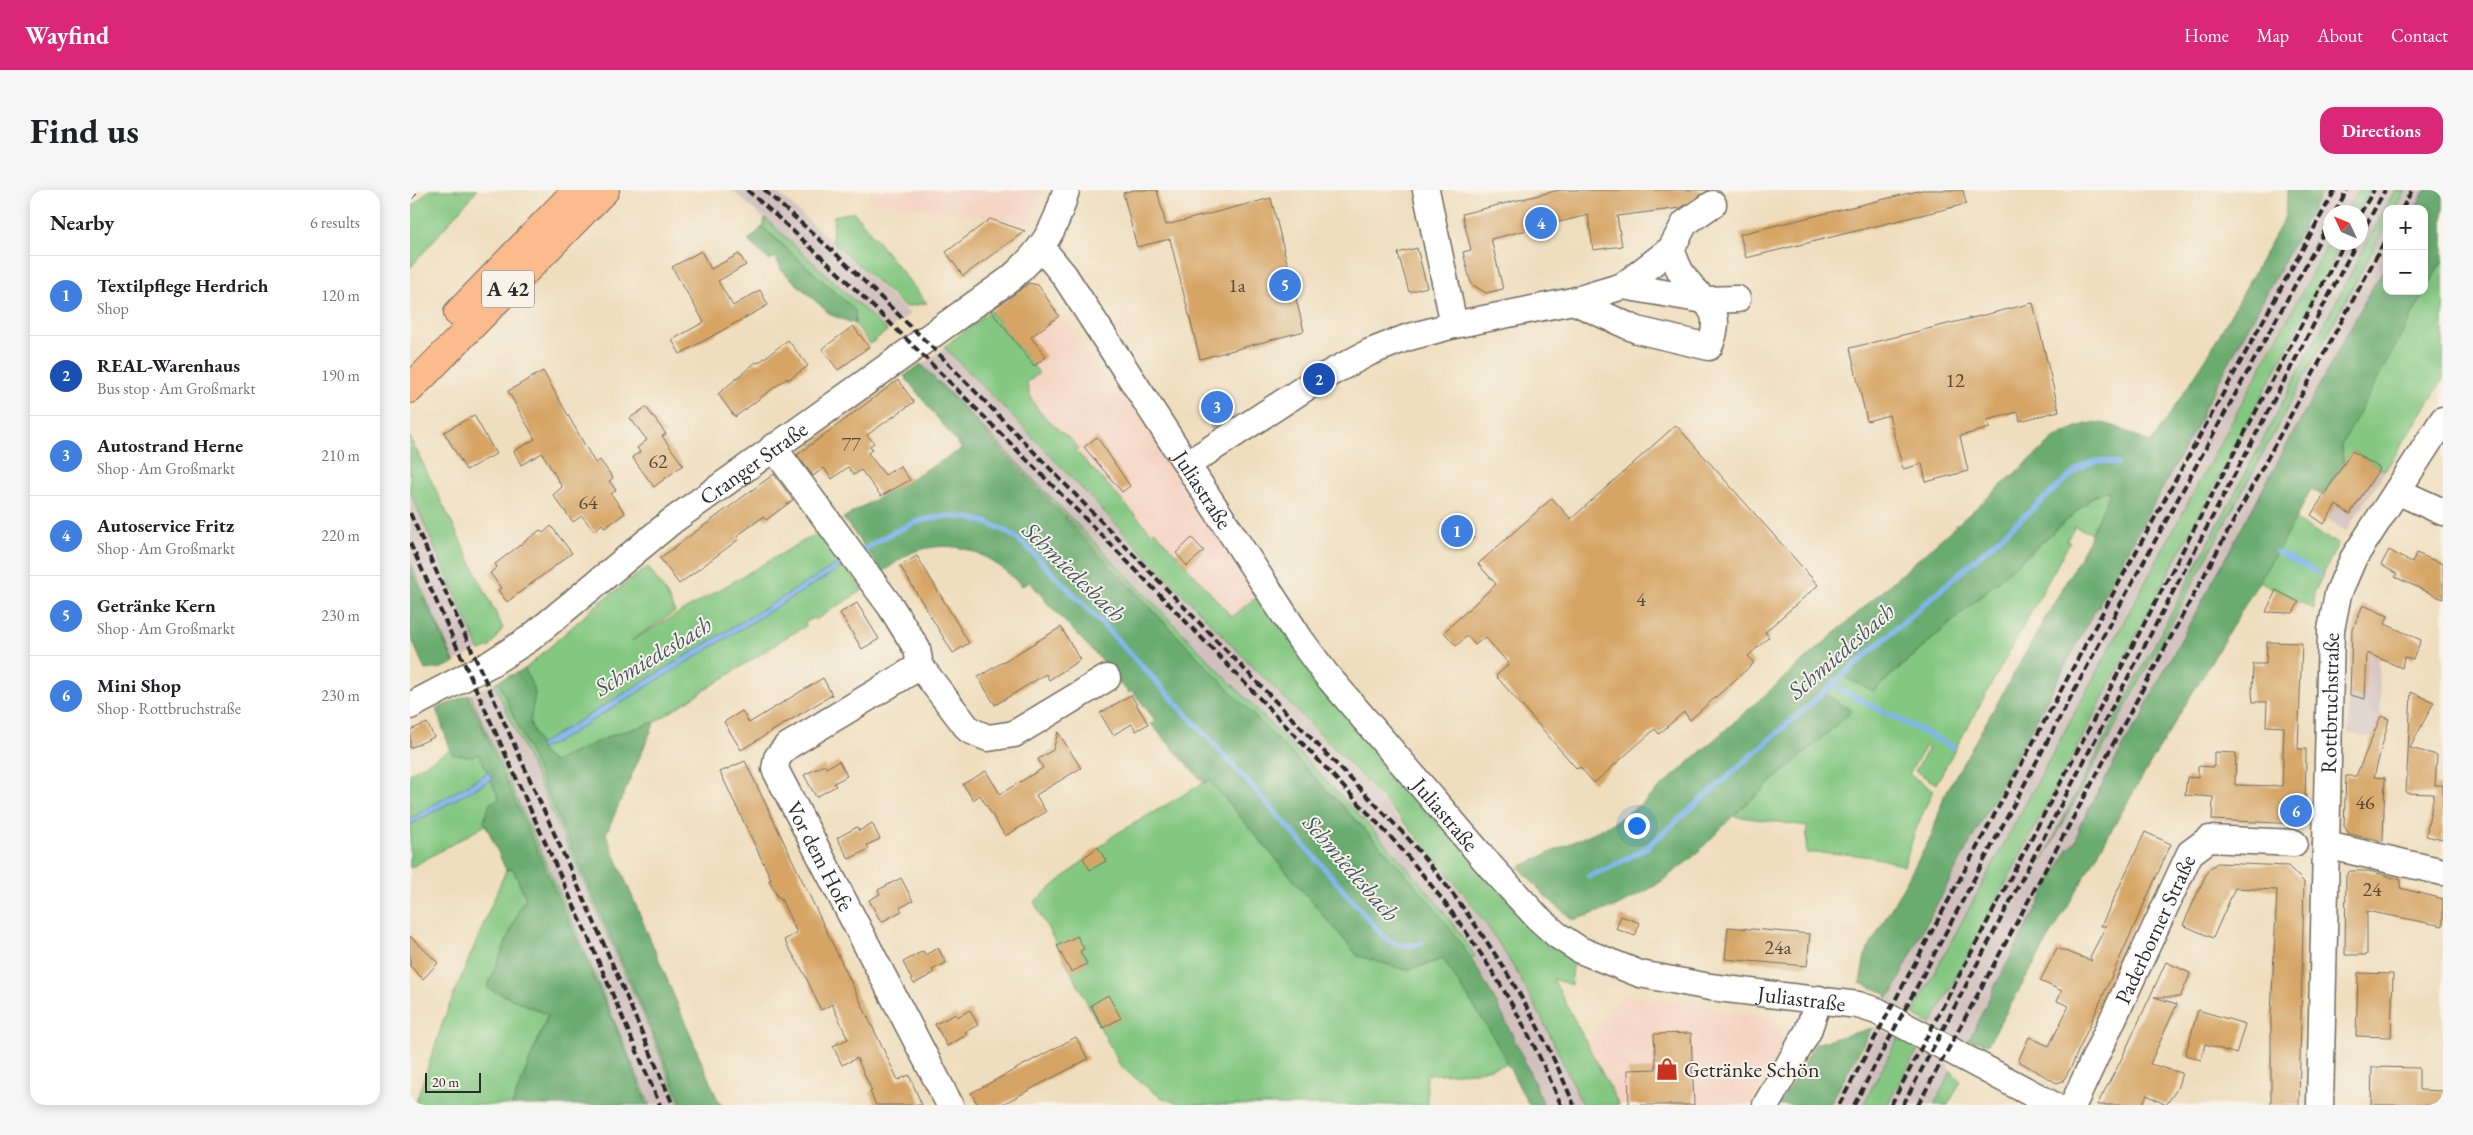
<!DOCTYPE html>
<html lang="en">
<head>
<meta charset="utf-8">
<style>
	body { margin:0; font-family:"EB Garamond",serif; background:#f6f6f6; color:#202124 }
	.controls { position:absolute; right:15px; top:15px; display:grid; overflow:hidden; border-radius:10px; box-shadow:0 2px 12px #0003 }
	.controls button { width:45px; height:45px; display:grid; place-items:center; padding:0; border:0; border-bottom:1px solid #e0e0e0; background:#fff; color:#202124; font:25px sans-serif }
	.compass { position:absolute; left:1913px; top:15px; width:45px; height:45px; border-radius:50%; background:#fff; box-shadow:0 2px 12px #0003; rotate:314deg }
	.scale { position:absolute; left:15px; bottom:12px; width:56px; box-sizing:border-box; padding-left:5px; border:2px solid #2b2b2b; border-top:0; font-size:14px; line-height:18px; white-space:nowrap; color:#2b2b2b; -webkit-text-stroke:4px #f7f3e8; paint-order:stroke }
	.you { position:absolute; left:1226px; top:635px; width:18px; height:18px; margin:-12px; border:4px solid #fff; border-radius:50%; background:#1a73e8; box-shadow:0 0 0 8px #1a73e833 }
	.badge { display:grid; place-items:center; width:32px; height:32px; border-radius:50%; background:#db2777; color:#fff; font-size:16px; font-weight:700 }
	.pin { position:absolute; translate:-50% -50%; border:2px solid #fff; box-shadow:0 1px 5px #0006 }
	.list { margin:0; padding:0; list-style:none }
	h2 { display:flex; justify-content:space-between; align-items:center; height:65px; margin:0; padding:0 20px; font-size:21px }
	h2 small { font-size:16px; font-weight:400; color:#757577 }
	.list li { display:grid; grid-template-columns:32px 1fr auto; gap:15px; align-items:center; box-sizing:border-box; height:80px; padding:0 20px; border-top:1px solid #e0e0e0 }
	.list b { display:block; font-size:19px; white-space:nowrap }
	.list p { margin:0; font-size:16px; white-space:nowrap; color:#757577 }
	.list em { font-size:16px; font-style:normal; color:#757577 }
	.map { position:relative; flex:none; width:2033px; height:915px; overflow:hidden; border-radius:15px }
	header { display:flex; align-items:center; gap:30px; box-sizing:border-box; height:70px; padding:0 25px; background:#db2777; color:#fff }
	header strong { font-size:24px }
	nav { display:flex; gap:28px; margin-inline-start:auto; font-size:18px }
	.intro { display:flex; align-items:center; justify-content:space-between; box-sizing:border-box; height:120px; padding:0 30px }
	h1 { margin:0; font-size:35px }
	.button { padding:12px 22px; border-radius:15px; background:#db2777; color:#fff; font-size:18px; font-weight:700 }
	main { display:flex; gap:30px; padding:0 30px }
	aside { flex:1; background:#fff; border-radius:15px; box-shadow:0 2px 12px #0003 }
	.map>svg:first-child { display:block }
</style>
</head>
<body>
<header>
<strong>Wayfind</strong>
<nav><a>Home</a><a>Map</a><a>About</a><a>Contact</a></nav>
</header>
<div class="intro"><h1>Find us</h1><a class="button">Directions</a></div>
<main>
<aside>
<h2>Nearby<small>6 results</small></h2>
<ul class="list">
<li><span class="badge" style="background:#3f7fe0">1</span><div><b>Textilpflege Herdrich</b><p>Shop</p></div><em>120 m</em></li>
<li><span class="badge" style="background:#1a4fb4">2</span><div><b>REAL-Warenhaus</b><p>Bus stop · Am Großmarkt</p></div><em>190 m</em></li>
<li><span class="badge" style="background:#3f7fe0">3</span><div><b>Autostrand Herne</b><p>Shop · Am Großmarkt</p></div><em>210 m</em></li>
<li><span class="badge" style="background:#3f7fe0">4</span><div><b>Autoservice Fritz</b><p>Shop · Am Großmarkt</p></div><em>220 m</em></li>
<li><span class="badge" style="background:#3f7fe0">5</span><div><b>Getränke Kern</b><p>Shop · Am Großmarkt</p></div><em>230 m</em></li>
<li><span class="badge" style="background:#3f7fe0">6</span><div><b>Mini Shop</b><p>Shop · Rottbruchstraße</p></div><em>230 m</em></li>
</ul>
</aside>
<div class="map">
<svg width="2033" height="915" viewBox="0 0 2033 915">
	<rect width="100%" height="100%" fill="#f7f3e8"/>
	<filter id="ink" filterUnits="userSpaceOnUse"><feTurbulence type="fractalNoise" baseFrequency=".02" numOctaves="2"/><feDisplacementMap in="SourceGraphic" scale="10" xChannelSelector="R" yChannelSelector="G"/><feConvolveMatrix kernelMatrix="1 2 1 2 8 2 1 2 1" color-interpolation-filters="sRGB"/></filter>
	<filter id="wash" filterUnits="userSpaceOnUse"><feTurbulence type="fractalNoise" baseFrequency=".0096" numOctaves="4" result="noise"/><feDisplacementMap in="SourceGraphic" scale="20" xChannelSelector="R" yChannelSelector="G"/><feGaussianBlur stdDeviation="1.12" result="paint"/><feColorMatrix in="noise" values="0 0 0 0 0 0 0 0 0 0 0 0 0 0 0 0 0 1.4 0 .05"/><feComposite in="paint" operator="in"/></filter>
	<g filter="url(#wash)">
		<rect width="100%" height="100%" fill="#efdebd"/>
		<path fill="#f5d3c2" d="M461 0H630L626 16 616 33 460 11Z
			M619 94 645 119 699 194 705 191 849 405 822 427 745 341 742 343 666 261 669 258 654 241 631 226 619 207 617 193 629 183 580 121Z
			M1212 805 1363 828 1374 853 1339 915H1209L1176 854Z"/>
		<path fill="#d1c0bd" d="M322 0H365L500 124 477 141Z
			M1913 0H1948L1935 22H1920V50L1502 824 1477 811V809L1483 802 1553 665 1685 420 1689 417 1690 411 1790 230 1791 222 1889 44 1893 41 1894 34Z
			M1960 0H1985L1639 660 1977 34V74L1735 516V522L1728 535 1723 538 1669 637V643L1559 850 1551 851 1521 835 1932 53 1950 52V22H1948Z
			M1995 0H2015L2005 19H1985Z
			M535 158 961 599 1039 686 1084 746 1106 782 1146 856 1172 915H1134L1088 815 1060 769 1065 765 1054 748 990 669 952 628 512 175Z
			M1942 261 1975 281 1936 341 1917 329 1913 306Z
			M0 301 70 460 45 471 0 372Z
			M1953 415 1976 425 1968 443 1971 530 1966 549 1938 543 1941 458 1945 433Z
			M84 493 233 824 270 915H240L165 738 60 504Z
			M1465 836 1488 848 1453 915H1422Z
			M1508 859 1539 875 1538 877 1541 881 1524 915H1477Z"/>
		<path fill="#83c781" stroke="#577956" d="M19 0H67L0 78V19Z
			M1948 0H1960L1948 22H1935Z
			M1985 0H1995L1985 19H1977V34L1632 672 1661 613Z
			M444 22 517 113 495 117 422 51 424 26Z
			M355 28 477 141 460 154 445 134V120L353 37Z
			M1920 50V52L1932 53 1521 835 1502 824Z
			M2033 69V190L1975 281 1943 261 1934 274 1930 256Z
			M580 121 629 183 617 193C622 226 648 235 669 258L666 261 742 343 745 341 822 427 849 405 1164 769 1161 795 1143 789 1209 915H1172C1147 857 1119 799 1084 746 1009 635 905 542 812 445 719 349 628 251 534 157Z
			M528 191 952 628C992 671 1033 716 1065 766L1060 769C991 667 900 584 815 496 718 395 625 292 528 191Z
			M0 247 93 438 80 457 70 461 0 301Z
			M1694 301 1701 302 1681 343 1665 337 1657 350 1660 352 1526 594 1505 581 1519 558 1516 556 1499 584 1523 600 1506 639 1494 676C1461 664 1431 663 1396 663L1397 636 1323 626 1442 521 1415 504 1434 487 1464 501 1683 307Z
			M1885 330 1928 354 1904 403V419L1849 391Z
			M414 339 432 371 129 555 120 532 125 503 115 479 189 413 238 377 255 401 265 422 221 451Z
			M0 372 45 473H44L0 379Z
			M435 375 453 400 405 430 403 428 395 433 396 436 368 452V453L245 532 200 546 144 572 133 564 130 559 147 552Z
			M88 491 235 823 273 915H270L233 824 84 493Z
			M60 504 165 738 240 915H237L204 834 88 574Z
			M40 560 43 564 62 567 69 564 79 582 0 629V583Z
			M82 589 89 609 74 631 76 635 0 678V635Z
			M799 590 948 766 1007 778 1033 769 1080 841 1098 874 1064 882 1016 885 1018 915H772L750 907 711 877 624 712 704 645Z
			M103 679 116 709 111 715 77 798 138 824 102 915H5L35 826 96 680Z
			M1488 848 1508 859 1477 915H1453Z
			M1541 881 1551 891 1538 915H1524Z"/>
		<path fill="#6aac6f" stroke="#4a6c4d" d="M1878 0H1913L1894 34 1893 41 1889 44 1792 222 1790 230 1690 411 1689 417 1685 420 1510 746 1483 802 1477 809 1475 803 1450 793 1455 765 1522 645 1534 606 1673 362 1700 302 1694 301 1683 307 1463 501 1434 487 1415 504 1442 521 1323 626 1282 668 1245 696 1208 716 1163 730 1135 706 1109 677 1200 635 1234 612 1646 247C1692 222 1698 234 1741 253L1797 167 1874 29Z
			M2015 0H2033V69L1931 256 1934 274 1913 306 1901 299 1878 343 1731 589 1578 854 1559 850 1586 794 1658 659C1665 654 1669 646 1669 637L1723 538C1731 533 1735 525 1735 516L1962 98 1977 74V101H2014V19H2005Z
			M352 37 445 120V134L421 125 370 79 371 78 365 67 359 70 338 51Z
			M511 174 714 391 972 658C1011 700 1049 745 1076 794 1098 833 1116 874 1134 915H1119L1080 841 1033 769 996 780 948 766 799 590 794 593 741 534 745 530 722 501 719 503 695 478 697 476 639 415 620 392 612 396C582 367 553 348 509 360 497 363 483 375 473 382L433 328 552 259 494 186Z
			M0 379 44 473 32 478 15 480 0 445Z
			M115 479 125 503 120 533 133 564 143 572 200 546 245 532 196 644 309 913 313 915H273L235 823 88 491Z
			M58 505 204 834 237 915H102L138 825 77 798 111 715 116 709 103 679 96 680 74 631 80 613 89 609 69 564 62 567 42 564 26 519Z
			M1462 838 1420 915H1369L1405 854Z"/>
		<path fill="#81b5ef" stroke="#56708d" d="M432 371 435 375 147 552 130 559 129 555Z
			M79 582 82 589 0 635V629Z"/>
		<g fill="none" stroke-linecap="round" stroke-linejoin="round">
			<path stroke="#81b5ef" stroke-width="5.5" d="M1867 362 1907 382
				M448 363C487 340 516 319 564 329 581 333 598 341 611 352 623 361 633 373 643 384 674 414 703 445 732 476 815 565 895 655 974 747 987 758 997 757 1012 753
				M1422 495 1543 557
				M1179 686 1199 678 1236 658 1668 279C1682 271 1691 268 1707 274"/>
		</g>
		<g id="blocks">
			<path fill="#d6a565" d="M723 0H747L756 35 861 8 894 141 790 169 760 49 727 57 713 3Z
				M1149 0H1299L1271 18 1207 26 1212 56 1183 60 1178 25 1081 49 1093 99 1076 103 1061 94 1053 62 1061 60 1052 24Z
				M1512 0H1553L1556 14 1336 68 1330 44Z
				M580 29 615 41 553 86 536 62Z
				M1007 58 1017 97 999 102 988 63Z
				M291 61 301 79 329 64 336 75 308 91 323 116 350 100 358 115 270 164 262 150 294 132 262 77Z
				M619 93 628 95 649 126 621 147 636 167 624 176 581 121Z
				M1623 113 1649 221 1610 231 1608 222 1577 230 1580 238 1550 246 1558 281 1516 292 1512 274 1493 279 1479 225 1457 231 1440 158Z
				M443 136 459 157 428 180 412 159Z
				M378 150 398 176 378 190 377 188 325 227 308 204 346 172 348 173Z
				M133 181 185 273 190 270 203 288 199 291 206 300 201 304 215 323 195 338 192 334 184 341 172 326 163 332 143 305 152 297 132 263 111 275 104 261 125 249 98 201Z
				M488 190 504 212 457 245 464 253 460 256 463 259 458 263 475 285 490 276 500 290 471 306 451 280 444 285 438 277 422 289 414 278 403 286 387 265Z
				M810 202 824 225 805 237 791 213Z
				M236 217 256 244 252 246 273 275 244 297 222 267 230 262 227 258 237 250 220 228Z
				M64 225 86 264 56 280 34 242Z
				M1266 235 1408 395 1355 442 1359 447 1338 466 1344 473 1280 530 1274 522 1249 544 1245 539 1184 593 1170 577 1167 579 1086 486 1099 474 1075 447 1065 455 1057 446 1046 456 1034 442 1086 394 1068 374 1142 308 1161 329Z
				M687 247 720 296 712 302 674 257Z
				M1942 261 1970 278 1940 324 1926 315 1914 334 1901 325Z
				M364 284 383 310 356 330 353 327 327 346 329 349 269 394 250 368Z
				M1045 326 1064 348 1050 359 1032 337Z
				M141 336 162 363 97 412 88 400 91 398 80 383 87 377 85 374 130 340 133 343Z
				M782 348 794 361 777 376 766 363Z
				M1979 360 2002 373 2006 363 2033 374V409L1985 387 1987 384 1971 375Z
				M507 366 559 453 543 463 490 376Z
				M1866 400 1889 412 1883 423 1856 422Z
				M447 413 469 449 452 459 430 423Z
				M1953 415 1978 426 1975 434 2011 450 2003 469 1994 467 1992 478 1957 463 1955 509 1940 505 1942 440Z
				M651 437 670 470 639 490 636 484 585 515 568 487Z
				M1857 452 1892 453 1888 559H1896L1895 630 1889 634 1802 630 1803 607 1775 605 1777 587 1788 588V576L1804 577V562L1826 563 1825 595 1872 596 1874 537 1856 536 1857 512H1843L1842 503 1843 474H1856Z
				M413 488 422 505 331 560 314 532 332 521 339 533Z
				M2001 502 2024 512 2000 558 2027 565 2025 595H2033V650L2016 646 2024 604 1996 603Z
				M721 505 738 534 726 541 722 534 703 545 690 523Z
				M1971 526 1979 529 1964 587 1975 588 1973 651 1939 644 1934 636 1936 586H1946Z
				M17 533 24 547 0 558V540Z
				M648 542 671 578 626 605 636 622 595 646 570 605 563 610 553 594 576 581 590 604 633 578 628 569 643 560Z
				M335 571 488 890 499 885 512 915H466L460 902 462 901 447 868 432 875 423 856 438 849 422 814 411 820 394 783 374 750 387 743 370 707 368 708 359 690 361 689 310 582Z
				M429 571 437 586 424 593 426 596 406 607 394 585 414 575 416 578Z
				M462 633 470 649 457 655 459 659 439 669 427 648 447 637 449 641Z
				M1735 642 1761 654 1661 877 1653 891 1647 893 1608 871 1619 847 1639 856 1659 816 1647 811 1652 801 1630 791 1647 758 1682 771 1680 767 1696 736H1691Z
				M688 657 696 671 680 680 673 668Z
				M1807 673 1878 676 1894 692 1889 915H1861V825L1867 700 1825 698 1803 748 1773 735 1798 680Z
				M1940 681H1958L1971 684 1991 690 1990 698 2033 709V736L1957 721V765H1935L1936 685Z
				M491 688 503 711 490 718 492 721 471 732 459 710 470 704 468 700Z
				M1211 726 1230 733 1225 746 1206 739Z
				M1318 737 1400 744 1397 776 1315 769Z
				M0 746 28 773 13 789 0 776Z
				M667 746 674 759 670 761 677 774 661 782 647 756Z
				M528 758 536 773 522 780 524 783 504 794 493 772 513 761 515 765Z
				M1756 772 1780 783 1779 787 1770 807H1744L1767 814 1740 874 1772 883 1767 899 1756 915 1737 905 1732 915H1687L1710 872Z
				M1948 783 1983 784 1981 847 1946 846Z
				M698 805 711 828 693 838 681 815Z
				M560 820 568 835 555 842 557 845 537 856 525 834 546 824 547 827Z
				M1788 820 1835 834 1826 864 1795 854 1791 870 1775 865Z
				M1281 843 1284 915H1219L1218 880 1246 879 1244 844Z
				M666 847 678 869 591 915H568L561 903Z
				M1962 877 2009 878V900L2033 901V915H1961Z"/>
		</g>
	</g>
	<g filter="url(#ink)">
		<use href="#blocks" fill-opacity="0" stroke="#706a5e" stroke-width="1"/>
		<g fill="none" stroke-linecap="round" stroke-linejoin="round">
			<defs>
				<g id="minor">
					<path d="M1016 0 1044 135"/>
					<path id="s1" d="M631 57 654 85 890 449 915 483 1081 677 1127 727 1147 745 1170 760 1230 784 1300 797 1448 815 1467 821 1643 915"/>
					<path d="M1213 96 1294 110 1327 109"/>
					<path d="M1163 111 1227 140 1299 157C1317 115 1291 114 1272 84 1267 77 1264 67 1261 59"/>
					<path d="M363 257 481 417 507 459 510 476 559 540 578 548 604 544 697 488"/>
					<path d="M778 274 909 189 960 162 996 148 1044 135 1163 111 1213 96 1261 59 1275 33 1303 14"/>
					<path d="M1987 301 2033 322"/>
					<path id="s2" d="M510 476 376 557 367 568 365 579 540 915"/>
					<path id="s3" d="M0 516 80 474 119 449 262 331 600 89C631 62 646 40 656 0"/>
					<path d="M1916 655 2033 682"/>
					<path d="M1356 915 1398 841 1409 809"/>
					<path id="s4" d="M1663 915 1780 663 1799 649 1884 653"/>
					<path id="s5" d="M1910 915 1921 440 1928 404 1943 369 2033 230"/>
				</g>
				<path id="highway" d="M48 123 167 0
					M0 199 195 0"/>
			</defs>
			<use href="#minor" stroke="#706a5e" stroke-width="29"/>
			<use href="#highway" stroke="#706a5e" stroke-width="30"/>
			<use href="#minor" stroke="#fff" stroke-width="26"/>
			<use href="#highway" stroke="#fbbb8d" stroke-width="28"/>
			<path stroke="#2b2b2b" stroke-width="4" stroke-dasharray="8 4" stroke-linecap="butt" d="M337 0C431 82 519 171 607 260 736 389 863 521 987 654 1057 735 1110 816 1151 915
				M354 0 426 64 528 163 996 646C1067 729 1122 813 1164 915
				M0 8 8 0
				M1992 19 2002 0
				M1925 22 1937 0
				M1950 24 1964 0
				M1950 46 1975 0
				M0 323 189 743 263 915
				M0 353 178 747 250 915
				M1429 915 1694 420 1925 0
				M1444 915 1705 424 1920 31
				M1481 915 1935 52
				M1493 915 1947 52
				M1508 915 1977 47"/>
		</g>
	</g>
	<defs>
		<symbol id="shop-bare" viewBox="-9 -9 18 18"><path d="M-5-2.5h2.3a2.7 3.5 0 0 1 5.4 0H5L5.5 6h-11ZM-1.5-2.5h3a1.5 2.3 0 0 0-3 0Z" fill="#c8321e" stroke="#f7f3e8" stroke-width="2.5" paint-order="stroke"/></symbol>
	</defs>
	<g fill-rule="evenodd">
		<use href="#shop-bare" x="1241" y="863" width="32" height="32"/>
	</g>
	<g text-anchor="middle" stroke-width="4" stroke-linejoin="round" paint-order="stroke">
		<g font-size="20" fill="#564a3a">
			<text x="827" y="102">1a</text>
			<text x="1545" y="197">12</text>
			<text x="441" y="261">77</text>
			<text x="248" y="278">62</text>
			<text x="178" y="319">64</text>
			<text x="1231" y="416">4</text>
			<text x="1955" y="619">46</text>
			<text x="1962" y="706">24</text>
			<text x="1368" y="764">24a</text>
		</g>
		<rect fill="#f7f3e8" stroke="#686764" stroke-width="1" x="72" y="80.5" width="52" height="37" rx="4"/>
		<g font-size="21" font-weight="bold" fill="#2b2b2b">
			<text x="98" y="106">A 42</text>
		</g>
		<g font-size="22" fill="#2b2b2b" stroke="#f7f3e8">
			<text dy="8" stroke="none"><textPath href="#s3" startOffset="422">Cranger Straße</textPath></text>
			<text dy="8" stroke="none"><textPath href="#s1" startOffset="292">Juliastraße</textPath></text>
			<text dy="8" stroke="none"><textPath href="#s5" startOffset="402">Rottbruchstraße</textPath></text>
			<text dy="8" stroke="none"><textPath href="#s1" startOffset="698">Juliastraße</textPath></text>
			<text dy="8" stroke="none"><textPath href="#s2" startOffset="280">Vor dem Hofe</textPath></text>
			<text dy="8" stroke="none"><textPath href="#s4" startOffset="194">Paderborner Straße</textPath></text>
			<text dy="8" stroke="none"><textPath href="#s1" startOffset="1118">Juliastraße</textPath></text>
		</g>
		<g font-size="22" fill="#2b2b2b" stroke="#f7f3e8" text-anchor="start">
			<text x="1274" y="887">Getränke Schön</text>
		</g>
		<g font-size="24" font-style="italic" fill="#455466" stroke="#f7f3e8">
			<text transform="translate(664 382) rotate(44)" y="8">Schmiedesbach</text>
			<text transform="translate(1431 461) rotate(-41)" y="8">Schmiedesbach</text>
			<text transform="translate(243 466) rotate(-31)" y="8">Schmiedesbach</text>
			<text transform="translate(941 678) rotate(49)" y="8">Schmiedesbach</text>
		</g>
	</g>
</svg>
<div class="controls">
<button>+</button>
<button>−</button>
</div>
<svg class="compass" viewBox="-18 -18 36 36"><path d="M0-13l5 13h-10z" fill="#e53935"/><path d="M0 13l5-13h-10z" fill="#757577"/></svg>
<div class="scale">20 m</div>
<div class="you"></div>
<div class="pin badge" style="left:1047px;top:341px;background:#3f7fe0">1</div>
<div class="pin badge" style="left:909px;top:189px;background:#1a4fb4">2</div>
<div class="pin badge" style="left:807px;top:217px;background:#3f7fe0">3</div>
<div class="pin badge" style="left:1131px;top:33px;background:#3f7fe0">4</div>
<div class="pin badge" style="left:875px;top:95px;background:#3f7fe0">5</div>
<div class="pin badge" style="left:1886px;top:621px;background:#3f7fe0">6</div>
</div>
</main>
</body>
</html>
